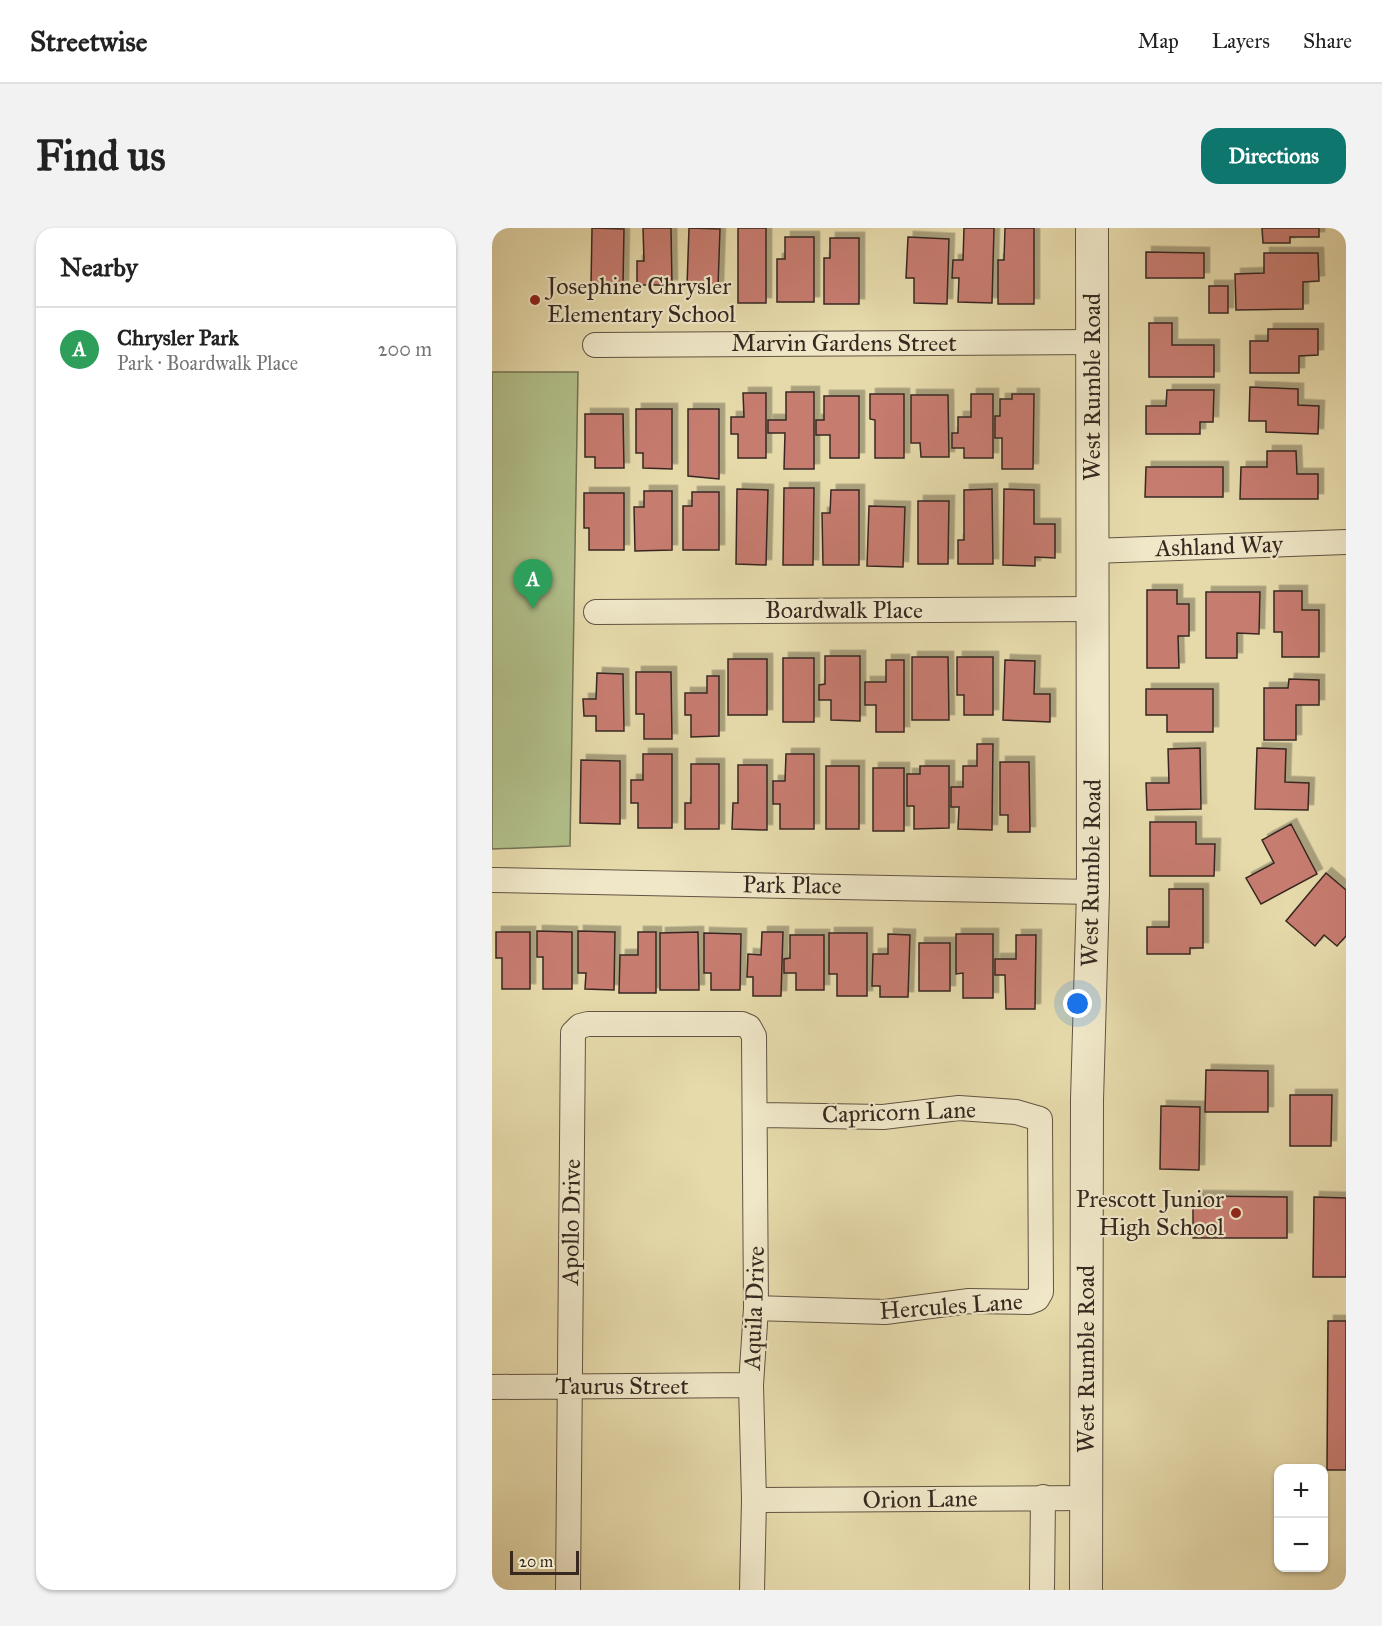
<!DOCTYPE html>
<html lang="en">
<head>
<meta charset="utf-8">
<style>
	body { margin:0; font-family:"IM FELL Great Primer",serif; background:#f2f2f2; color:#222 }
	.controls { position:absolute; right:18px; bottom:18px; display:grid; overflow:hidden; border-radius:12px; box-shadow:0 2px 4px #0004 }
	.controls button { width:54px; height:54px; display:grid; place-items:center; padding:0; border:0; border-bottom:2px solid #e0e0e0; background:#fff; color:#222; font:30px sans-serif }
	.scale { position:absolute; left:18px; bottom:15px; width:69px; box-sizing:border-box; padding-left:6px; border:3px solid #372820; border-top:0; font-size:16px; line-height:21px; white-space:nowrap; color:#372820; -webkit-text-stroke:4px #efe7c8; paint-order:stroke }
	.you { position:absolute; left:586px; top:776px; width:21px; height:21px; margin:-15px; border:4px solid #fff; border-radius:50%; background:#1a73e8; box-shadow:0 0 0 9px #1a73e833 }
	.badge { display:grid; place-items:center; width:39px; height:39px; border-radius:50%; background:#0f766e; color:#fff; font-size:20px; font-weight:700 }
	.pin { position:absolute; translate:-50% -50px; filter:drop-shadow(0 2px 3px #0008) }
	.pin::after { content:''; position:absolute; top:32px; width:21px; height:18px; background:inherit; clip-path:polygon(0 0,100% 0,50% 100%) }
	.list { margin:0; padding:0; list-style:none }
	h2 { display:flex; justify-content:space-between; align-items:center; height:78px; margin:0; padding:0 24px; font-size:26px }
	h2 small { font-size:20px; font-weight:400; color:#767676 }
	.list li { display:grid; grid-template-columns:39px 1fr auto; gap:18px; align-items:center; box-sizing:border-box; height:84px; padding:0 24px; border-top:2px solid #e0e0e0 }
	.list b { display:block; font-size:22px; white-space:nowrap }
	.list p { margin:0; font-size:20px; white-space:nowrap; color:#767676 }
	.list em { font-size:20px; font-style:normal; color:#767676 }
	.map { position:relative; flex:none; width:854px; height:1362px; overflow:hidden; border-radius:18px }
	header { display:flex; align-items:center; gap:36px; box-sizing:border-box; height:84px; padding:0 30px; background:#fff; border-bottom:2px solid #e0e0e0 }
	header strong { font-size:28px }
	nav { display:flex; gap:33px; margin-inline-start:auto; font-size:21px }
	.intro { display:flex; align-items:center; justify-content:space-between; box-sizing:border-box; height:144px; padding:0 36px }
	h1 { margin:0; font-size:42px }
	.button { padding:15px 27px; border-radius:18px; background:#0f766e; color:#fff; font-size:21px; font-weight:700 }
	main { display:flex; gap:36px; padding:0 36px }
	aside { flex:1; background:#fff; border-radius:18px; box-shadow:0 2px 4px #0004 }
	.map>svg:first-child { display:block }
</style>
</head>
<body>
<header>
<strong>Streetwise</strong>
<nav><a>Map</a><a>Layers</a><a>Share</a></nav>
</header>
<div class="intro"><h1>Find us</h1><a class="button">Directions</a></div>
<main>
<aside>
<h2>Nearby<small></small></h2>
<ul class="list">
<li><span class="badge" style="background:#2e9e5b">A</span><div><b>Chrysler Park</b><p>Park · Boardwalk Place</p></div><em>200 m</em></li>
</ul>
</aside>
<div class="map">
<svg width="854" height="1362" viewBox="0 0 854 1362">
	<defs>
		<filter id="shadow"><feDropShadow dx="5.5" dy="-5.5" stdDeviation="0" flood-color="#0004"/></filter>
	</defs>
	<rect width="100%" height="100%" fill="#e6daab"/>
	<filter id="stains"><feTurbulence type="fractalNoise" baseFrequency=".00333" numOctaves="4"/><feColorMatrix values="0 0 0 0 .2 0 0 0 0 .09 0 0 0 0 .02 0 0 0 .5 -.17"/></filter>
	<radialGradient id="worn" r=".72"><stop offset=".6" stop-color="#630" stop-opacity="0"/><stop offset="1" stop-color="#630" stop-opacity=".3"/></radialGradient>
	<path fill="#b2c08b" stroke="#747456" stroke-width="1.5" d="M0 144H86L78 618 0 621Z"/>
	<path fill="#c77c70" stroke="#372820" stroke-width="1.5" filter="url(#shadow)" d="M100 0 132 1 131 58H99Z
		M151 0H179L180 57H145V33H152Z
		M197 0 228 1 226 59 195 58Z
		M246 0H274V75H246Z
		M472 0H502L500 75 466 74 467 50H460L461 32H471Z
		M513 0H542V76H506V32H512Z
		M770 0H827V9H798V15H771Z
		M293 9H322V74H285V31H293Z
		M416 9 457 11 455 76 422 75V50H414Z
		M338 10H367V76H332V30H338Z
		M654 24 712 25V50H654Z
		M772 25H826L827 53 811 54V81L744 82 743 46 772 45Z
		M717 58H736V85H717Z
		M657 95H680V117H722V149H657Z
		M776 101H826V127L807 128V145H758V113H776Z
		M758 159 806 161V177L827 178 826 206 774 204V193H757Z
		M675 162H722L721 194H708V206H654V178H674Z
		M294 164H322V241H292L293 205H276V192H294Z
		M251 165H274V230H246V206H239V189H252Z
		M378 166H412V230H383V192L378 191Z
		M479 166H501V230H472V220H460V205H466V189H479Z
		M520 166H542L541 241H510V210H503V188H508V171H520Z
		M419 167H456L457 229H429L428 215H419Z
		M332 168H367V230H338V207H324V192H332Z
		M144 181H180V241L151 240V225H144Z
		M196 181H227V251L196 248Z
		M93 186H131L132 240H103V229H93Z
		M775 223H804L805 246H826V271H748L749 239H775Z
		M654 239H731V269H653Z
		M292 260H322L321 337H291Z
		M245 261 276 262 274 337 244 336Z
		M500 261 501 336H466V312H472V262Z
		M512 261 542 262V296H563V330L543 329V338L511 337Z
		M339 262H367V337H331L330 285H338Z
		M152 263H180V322L143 323 142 279H152Z
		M200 264H227V322H191V278H200Z
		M92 265H132V322H97V300H92Z
		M426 273H457L456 336H426Z
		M377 278 413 279 411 339 375 338Z
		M655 362H685V376H697V408H686L687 440H655Z
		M782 363H810V382H827V429H790V404H782Z
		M714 364H768L767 406 745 405V430H714Z
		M333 428H368V493L339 492V472H327V457L333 456Z
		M420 429H456L457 492H420Z
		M465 429H501V487H472V467H465Z
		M291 430H322V494H291Z
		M236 431H275V487H236Z
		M394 432H412V504H384V477H373V454H394Z
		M513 432 543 433 542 466H558V494L511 492Z
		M144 444H179L180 511H152V486H144Z
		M105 445 131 446 132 503H104V488H92L91 471H104Z
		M215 448H227V508L199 509V487H193V465H215Z
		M797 451 827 452V477H804V512H772V460H796Z
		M654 461H721V504H675V487H654Z
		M485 516H501L500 602 466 601 467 579H459V559H471V538H485Z
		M708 520 709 581 655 582 654 555H677L676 521Z
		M765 520 794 521 793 554 817 555 816 582 763 581Z
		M151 526H180V600H146V575H139V552H151Z
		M294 526H322V601H288V576H281V553H293Z
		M89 532 128 533V596L88 595Z
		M508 534H537L538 604H516V587H508Z
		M199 536H227V601H193V575H199Z
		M246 537H275V602L240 601 241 575H246Z
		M334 538H367V601H334Z
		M428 538H457V600L422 601V578H415V546H428Z
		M381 540H412V603H381Z
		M658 594H704V616H723L722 648H658Z
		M799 596 825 646 769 676 754 650 782 635 770 612Z
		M834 645 854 662V708L845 718 832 707 823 718 794 693Z
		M677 661H711V720H698V726H655V699H677Z
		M45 703 80 704V761H51V729H45Z
		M86 703 123 704 122 762 93 761 94 745H86Z
		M4 704H38V761H10V730H4Z
		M146 704H164V765H127L128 727H146Z
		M206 704 207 762H168V705Z
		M270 704H291L289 768H261V749H255L256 726 269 727Z
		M212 705 249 706 248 762H219V745H212Z
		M337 705H375V768H345V746H337Z
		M396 706 418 707 416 769H388V758H380L381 726H396Z
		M464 706H501V770H471V745L464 746Z
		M298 707H332V762H304V745H292V731L298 730Z
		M524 707H544L543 781H514L513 747H503V731H524Z
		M427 715H458V763H427Z
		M714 842 776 843V884H713Z
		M798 867H840L839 918H798Z
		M669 878 708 879 707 942 668 941Z
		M701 968 795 969V1010H701Z
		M822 969 854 970V1049H821Z
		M836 1093H854V1242H835Z"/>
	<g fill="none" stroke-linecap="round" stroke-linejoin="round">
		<defs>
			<path id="minor" d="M103 117 600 114
				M600 323 854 314
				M104 384 601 381
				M0 652 601 664
				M264 1080 393 1084 477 1073 537 1074 545 1071 549 1064 548 891 524 884 467 880 391 889 264 887
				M0 1159 259 1157
				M262 1272 594 1270
				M76 1362 81 805 88 798 96 796H250L257 799 262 808 264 1080 259 1157 262 1272 260 1362
				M550 1362 551 1269"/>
			<path id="tertiary" d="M594 1362 595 872 601 664 600 0"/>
		</defs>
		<use href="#minor" stroke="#635443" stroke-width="26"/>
		<use href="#tertiary" stroke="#635443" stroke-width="34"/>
		<use href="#minor" stroke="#efe7c8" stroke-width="24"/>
		<use href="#tertiary" stroke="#efe7c8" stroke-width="32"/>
	</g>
	<g fill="#8f2418" stroke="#efe7c8" stroke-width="2">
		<circle cx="43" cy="72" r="6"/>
		<circle cx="744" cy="985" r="6"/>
	</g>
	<g text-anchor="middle" stroke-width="4.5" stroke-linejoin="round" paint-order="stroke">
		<g font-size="24" fill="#372820" stroke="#efe7c8" text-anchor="start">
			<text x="55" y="66">Josephine Chrysler<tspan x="55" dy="28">Elementary School</tspan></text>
			<text x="732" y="979" text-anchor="end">Prescott Junior<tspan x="732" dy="28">High School</tspan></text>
		</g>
		<g font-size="24" fill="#372820" stroke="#efe7c8">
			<text x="352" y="123">Marvin Gardens Street</text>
			<text transform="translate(600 159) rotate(-90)" y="8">West Rumble Road</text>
			<text transform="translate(727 318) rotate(-2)" y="8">Ashland Way</text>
			<text x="352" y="390">Boardwalk Place</text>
			<text transform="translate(599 645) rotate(-89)" y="8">West Rumble Road</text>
			<text transform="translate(300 657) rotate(1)" y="8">Park Place</text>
			<text transform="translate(407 884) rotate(-2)" y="8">Capricorn Lane</text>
			<text transform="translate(79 994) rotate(-89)" y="8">Apollo Drive</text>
			<text transform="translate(459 1078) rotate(-4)" y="8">Hercules Lane</text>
			<text transform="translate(262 1080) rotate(-88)" y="8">Aquila Drive</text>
			<text transform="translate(594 1131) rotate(-90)" y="8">West Rumble Road</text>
			<text x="130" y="1166">Taurus Street</text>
			<text transform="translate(428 1271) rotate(-1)" y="8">Orion Lane</text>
		</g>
	</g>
	<rect width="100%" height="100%" filter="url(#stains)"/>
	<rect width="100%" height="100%" fill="url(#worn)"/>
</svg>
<div class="controls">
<button>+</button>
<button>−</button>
</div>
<div class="scale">20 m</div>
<div class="you"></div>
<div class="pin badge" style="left:41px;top:381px;background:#2e9e5b">A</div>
</div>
</main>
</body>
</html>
